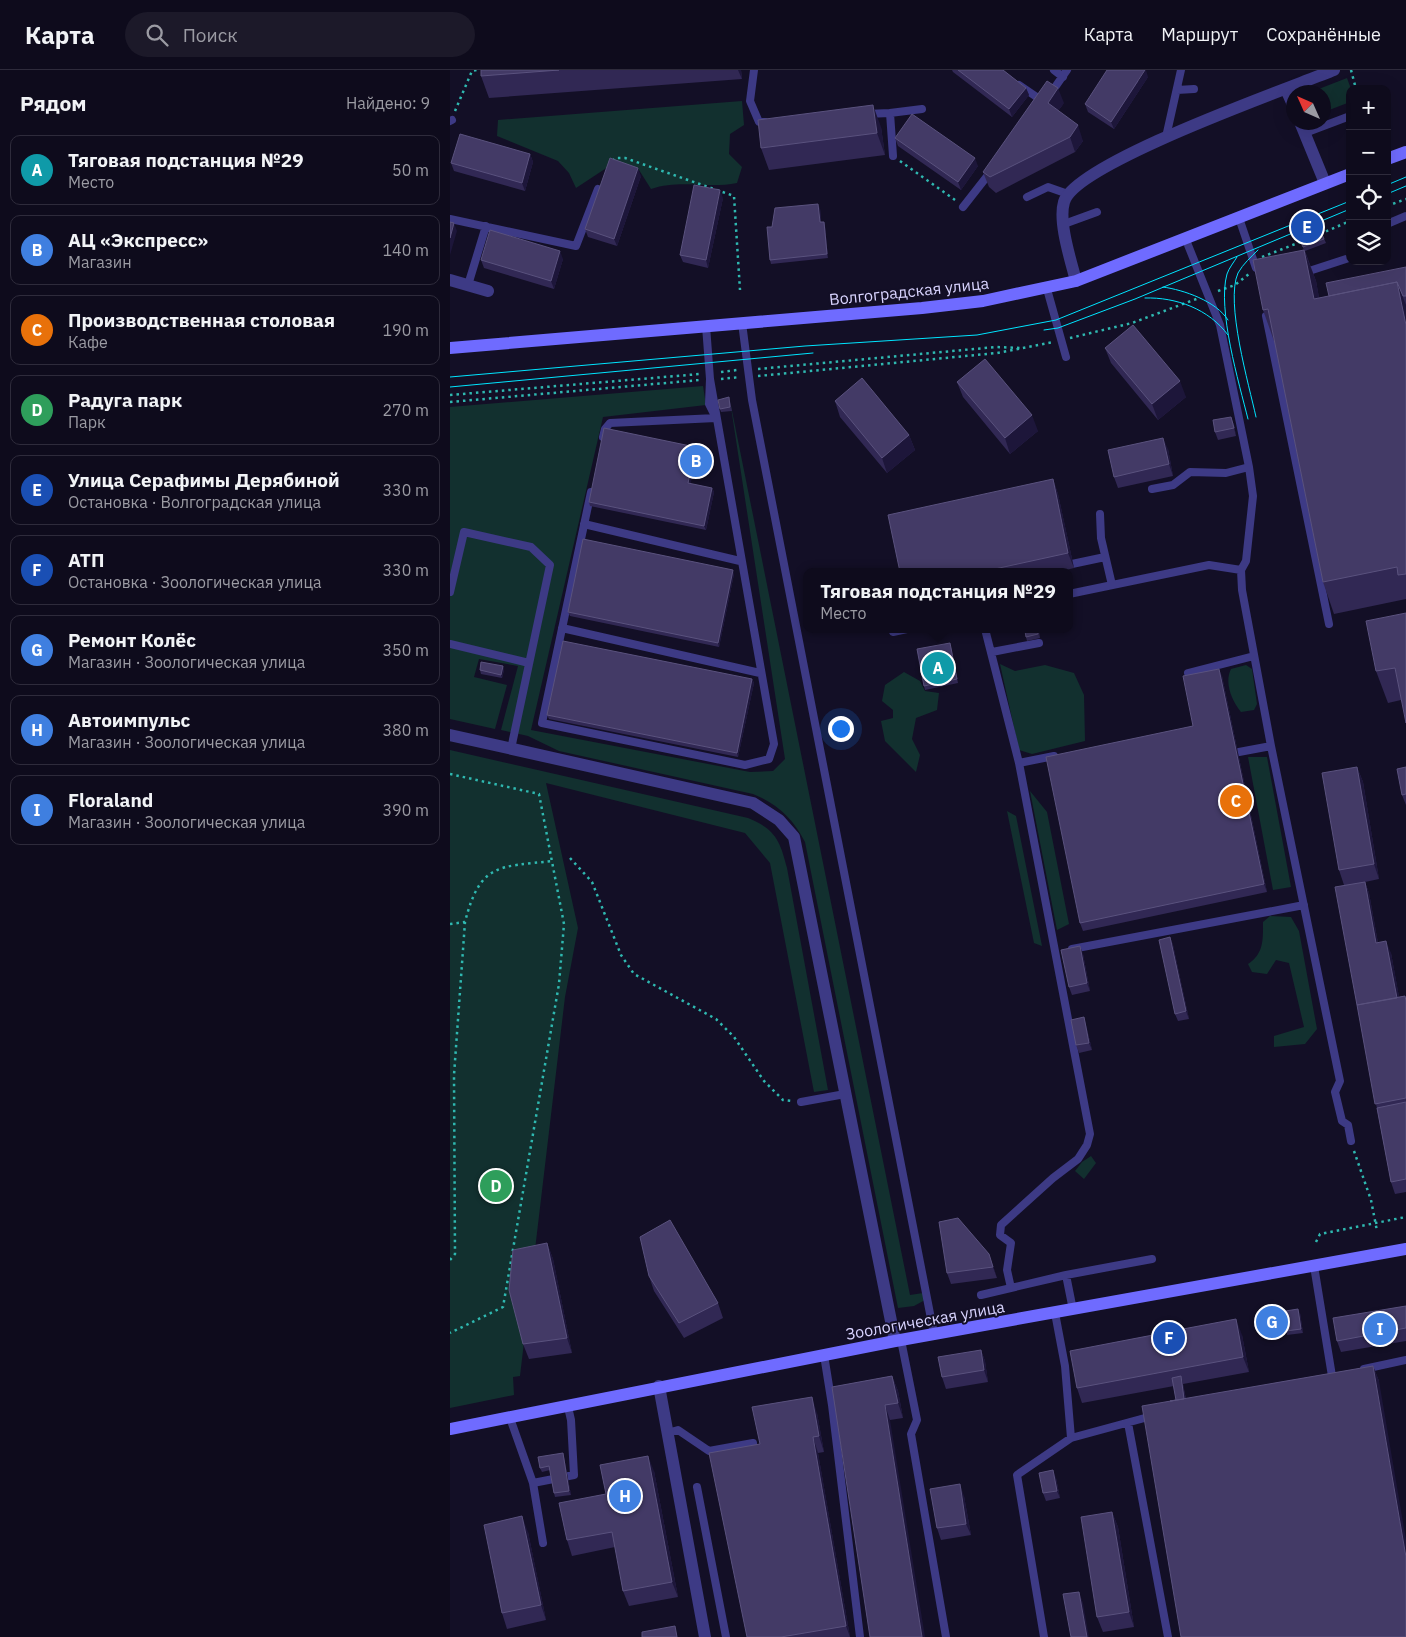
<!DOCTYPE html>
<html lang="ru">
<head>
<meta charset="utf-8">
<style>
	body { margin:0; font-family:"IBM Plex Sans",sans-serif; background:#1c1929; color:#f1f3f6 }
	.controls { position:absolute; right:15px; top:15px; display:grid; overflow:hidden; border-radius:10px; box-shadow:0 5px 20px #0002 }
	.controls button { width:45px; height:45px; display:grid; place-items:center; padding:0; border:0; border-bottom:1px solid #2e2b3b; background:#0e0b1c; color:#f1f3f6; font:25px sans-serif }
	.compass { position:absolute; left:836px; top:15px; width:45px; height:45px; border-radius:50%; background:#0e0b1c; box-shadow:0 5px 20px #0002; rotate:315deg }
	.you { position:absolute; left:390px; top:658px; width:18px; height:18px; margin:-12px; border:4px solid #fff; border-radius:50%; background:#1a73e8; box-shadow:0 0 0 8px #1a73e833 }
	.badge { display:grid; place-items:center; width:32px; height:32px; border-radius:50%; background:#00e5ff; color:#fff; font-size:16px; font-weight:700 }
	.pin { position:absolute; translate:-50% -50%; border:2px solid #fff; box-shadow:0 1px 5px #0006 }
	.popup { position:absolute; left:353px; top:498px; width:270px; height:65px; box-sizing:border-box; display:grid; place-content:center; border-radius:10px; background:#0e0b1c; filter:drop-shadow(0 1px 4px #0005); font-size:16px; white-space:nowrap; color:#9b9ba3 }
	.popup b { font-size:19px; color:#f1f3f6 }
	.popup::after { content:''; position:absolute; left:50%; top:100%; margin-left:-10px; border:10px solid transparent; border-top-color:#0e0b1c }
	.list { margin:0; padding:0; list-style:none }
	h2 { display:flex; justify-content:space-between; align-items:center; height:65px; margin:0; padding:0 20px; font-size:21px }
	h2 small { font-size:16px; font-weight:400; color:#9b9ba3 }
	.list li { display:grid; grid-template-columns:32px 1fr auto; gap:15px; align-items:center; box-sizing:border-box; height:70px; margin:0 10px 10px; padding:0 10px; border:1px solid #2e2b3b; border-radius:10px }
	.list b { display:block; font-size:19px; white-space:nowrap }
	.list p { margin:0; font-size:16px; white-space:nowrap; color:#9b9ba3 }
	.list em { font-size:16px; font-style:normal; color:#9b9ba3 }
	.icon { flex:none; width:28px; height:28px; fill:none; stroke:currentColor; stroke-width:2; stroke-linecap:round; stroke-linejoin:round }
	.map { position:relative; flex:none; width:956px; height:1567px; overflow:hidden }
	header { display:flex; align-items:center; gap:30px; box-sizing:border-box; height:70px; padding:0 25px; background:#0e0b1c; border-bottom:1px solid #2e2b3b }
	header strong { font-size:24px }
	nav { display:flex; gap:28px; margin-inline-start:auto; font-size:18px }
	.search { width:350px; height:45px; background:#1c1929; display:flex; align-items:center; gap:12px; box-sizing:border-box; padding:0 18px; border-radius:28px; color:#9b9ba3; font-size:19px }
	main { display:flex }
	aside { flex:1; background:#0e0b1c }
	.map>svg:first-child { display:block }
</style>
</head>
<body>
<header>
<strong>Карта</strong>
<div class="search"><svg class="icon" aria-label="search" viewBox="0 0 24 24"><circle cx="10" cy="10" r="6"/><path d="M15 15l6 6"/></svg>Поиск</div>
<nav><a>Карта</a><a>Маршрут</a><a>Сохранённые</a></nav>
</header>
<main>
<aside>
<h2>Рядом<small>Найдено: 9</small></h2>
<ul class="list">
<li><span class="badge" style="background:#0f9aa8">A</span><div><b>Тяговая подстанция №29</b><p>Место</p></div><em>50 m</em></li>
<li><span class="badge" style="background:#3f7fe0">B</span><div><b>АЦ «Экспресс»</b><p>Магазин</p></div><em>140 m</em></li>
<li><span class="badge" style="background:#e8710a">C</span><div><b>Производственная столовая</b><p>Кафе</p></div><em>190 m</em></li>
<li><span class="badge" style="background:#2e9e5b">D</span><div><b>Радуга парк</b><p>Парк</p></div><em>270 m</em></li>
<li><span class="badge" style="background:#1a4fb4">E</span><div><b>Улица Серафимы Дерябиной</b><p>Остановка · Волгоградская улица</p></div><em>330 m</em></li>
<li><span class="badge" style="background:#1a4fb4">F</span><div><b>АТП</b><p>Остановка · Зоологическая улица</p></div><em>330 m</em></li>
<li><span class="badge" style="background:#3f7fe0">G</span><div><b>Ремонт Колёс</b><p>Магазин · Зоологическая улица</p></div><em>350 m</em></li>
<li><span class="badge" style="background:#3f7fe0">H</span><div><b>Автоимпульс</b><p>Магазин · Зоологическая улица</p></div><em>380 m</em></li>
<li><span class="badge" style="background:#3f7fe0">I</span><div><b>Floraland</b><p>Магазин · Зоологическая улица</p></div><em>390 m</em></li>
</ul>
</aside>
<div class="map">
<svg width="956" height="1567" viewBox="0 0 956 1567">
	<rect width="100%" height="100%" fill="#130f26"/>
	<path fill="#12302f" d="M897 8 901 19 900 32 874 42V22H861Z
		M292 31 294 55 280 64 279 84 292 97 287 113C257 119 231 109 201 119L189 100 164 93 126 118 119 103 108 91 47 66 48 50Z
		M253 316 256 335 153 347 81 660 300 702 323 701 335 689 280 331 460 1225 473 1223 475 1230 464 1236 448 1238 355 772C343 749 328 734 303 724L109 681 78 666 51 660 68 596 29 589 24 607 57 615 45 659 0 649V337Z
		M550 594 565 601 595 595 624 603 634 625 635 671 582 684 569 680Z
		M796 595 802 599 807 634 804 640 791 642C782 631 774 613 781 599Z
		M454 602 470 611 475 621 489 623 487 640 466 648 462 669 470 685 466 702 435 671 431 651 443 648V640L432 631 435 615Z
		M0 680 298 748C325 759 330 770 337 798L378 1020 364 1022 320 793 295 763 96 713 128 858 115 927 70 1306 63 1307 64 1325 0 1338Z
		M798 687H817L841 817 823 820Z
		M580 721 597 742 619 854 607 860Z
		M557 741 566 746 592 876 584 873Z
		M820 846 841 847 849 861 867 959 855 974 824 977V966L854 957 839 893 826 890 817 904 802 902 798 894C814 884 813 869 813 852Z
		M641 1086 646 1093 634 1109 625 1101 632 1092Z"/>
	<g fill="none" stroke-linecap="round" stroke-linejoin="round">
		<path stroke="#2fb8b0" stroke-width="2.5" stroke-dasharray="2.5 4" stroke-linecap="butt" d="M901 0 906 19
			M5 41 22 1 27 0
			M163 91 165 88H175L284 126 290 220
			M450 91 505 130
			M937 136 956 129
			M870 164 900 151
			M812 187 853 171
			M768 221 785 215 799 204
			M620 268 682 253 749 228
			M308 299 546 277 571 278
			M271 302 287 300
			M308 306 547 283 603 272
			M271 309 290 307
			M0 325 250 304
			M0 332 250 310
			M0 704 89 724 114 854 109 914 53 1237 0 1263
			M120 788 142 812 171 885 184 904 266 949 284 967 314 1011 333 1030 342 1031
			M0 854 15 852
			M904 1081 921 1130 927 1161
			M866 1172 870 1164 956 1147
			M0 1190 5 1184 4 1005 15 852C30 793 48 797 102 791"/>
		<path stroke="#3d3a85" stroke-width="8" d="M304 0 300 31 309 52H315
			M604 0 613 7
			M569 15 594 32
			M727 20 744 19
			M601 23 617 0
			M416 44 440 43
			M0 51 2 50
			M855 63 900 46
			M716 67 731 0
			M443 86 440 43 472 39
			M577 127 598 117 618 124
			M513 137 542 100
			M789 148 806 198
			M0 149 126 176 148 119
			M614 154 647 142
			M937 154 956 146
			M736 170 770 255 799 397 803 426 796 491 791 500 792 520 821 676 890 1011 885 1022 892 1051 898 1055 901 1071
			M853 203 896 189
			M18 215 36 156
			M597 219 616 287
			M816 246 879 554
			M292 253 302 330 484 1264
			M256 256 260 309 259 334 264 344
			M153 367 155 359 160 353 266 348
			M702 419 723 415 740 402 776 403 799 397
			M141 422 92 653 295 695 319 689 324 674 260 309
			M650 444 651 468 662 515
			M134 454 290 491
			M622 494 655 487
			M0 522 14 462 81 477 100 495 61 679
			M619 524 759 495 791 500
			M112 558 310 603
			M442 559 443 562 457 559
			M535 559 569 693 640 1064 637 1075 628 1089 603 1108 551 1155 550 1165 561 1173 557 1200 561 1218
			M0 574 79 593
			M542 582 589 573
			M738 603 804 586
			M789 682 821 676
			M569 693 604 686
			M622 879 854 835
			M351 1032 395 1024
			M864 1196 882 1306
			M616 1205 623 1240
			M531 1225 616 1205 702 1189
			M605 1243 615 1296 621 1368
			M451 1270 467 1350 461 1364 496 1567
			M374 1285 382 1335 410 1567
			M914 1299 956 1290
			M60 1348 83 1413 124 1405 121 1350 118 1337
			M678 1353 718 1567
			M217 1363 228 1360 259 1381 303 1373
			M83 1413 93 1473
			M247 1417 276 1567
			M594 1567 567 1405 621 1368 702 1346"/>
		<path stroke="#3d3a85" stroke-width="12" d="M836 19 844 37
			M850 52 875 113
			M0 210 38 221
			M626 211C621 191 608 152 614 132 625 93 840 18 884 0
			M0 665 303 733 329 750 344 767 445 1271
			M209 1316 255 1567"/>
		<path stroke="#6f6bff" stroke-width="12" d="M937 89 956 82
			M0 278 472 238 533 231 626 211 900 104
			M0 1359 445 1271 956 1179"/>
		<path stroke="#00e5ff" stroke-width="1" d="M937 115 956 107
			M937 124 956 116
			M787 187C784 192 779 198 777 204 767 239 789 313 798 349
			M713 217C734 220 766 231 778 250
			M695 228C726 227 759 239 778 265
			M594 260 608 258 685 229 900 139
			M0 307 355 276 527 265 606 250 900 131
			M0 317 363 283
			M806 347C799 315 775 232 788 203 793 194 801 187 808 180"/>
	</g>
	<path fill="#312854" d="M31 0H291L292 9 39 28 31 6Z
		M502 0H553L576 18 579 25 562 47 503 2Z
		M698 7 664 59 638 42 635 34Z
		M614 33 608 41 633 71 625 82 546 123 539 117 533 102Z
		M431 57 435 85 319 100 311 78Z
		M445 68 528 96 511 120 448 76Z
		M80 84 83 92 75 121 4 101 1 93Z
		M191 106 167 176 138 167 135 159Z
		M273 128 258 198 233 192 230 185Z
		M370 138 371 152H374L375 156 378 188 321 194 320 190 322 157Z
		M870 159 876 173 855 181 866 211 869 228 879 226 956 197V529L884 544 873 512 825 271H824L813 240 854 180 849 168Z
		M113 189 104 219 34 198 31 190Z
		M655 278 736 327 708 350 661 293Z
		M507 312 588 361 560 384 513 327Z
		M280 331 282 341 271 342 270 339Z
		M385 331 459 365 465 380 437 403 390 347Z
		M781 347 784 355 786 366 768 370 765 362Z
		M718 379 723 406 668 418 664 407Z
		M256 383 252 405 243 403 240 414 262 418 264 422 256 460 140 436 139 432Z
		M603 409 608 424 624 498 608 502H450Z
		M284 504 269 577 120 546 118 542Z
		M956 543 951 630 938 633 926 601Z
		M589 562 590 568 577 571 576 567Z
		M501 577 508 613 475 620 474 616Z
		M53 596 54 600 52 608 31 604 30 600Z
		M772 606 817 822 633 861 630 853Z
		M302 609 304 613 288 687 99 649 97 645Z
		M907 697 913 712 929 809 915 812 919 823 928 873 941 883 949 927 955 926 956 929V1122L945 1124 941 1112 907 935 894 815 889 800Z
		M956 697V735L952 725Z
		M720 867 723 875 739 949 728 951 725 944Z
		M633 884 640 921 622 925 619 917Z
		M634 947 636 955 642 980 629 983 626 975Z
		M97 1173 103 1189 122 1283 79 1289 73 1274Z
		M539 1184 547 1208 501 1214 497 1203Z
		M199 1206 268 1233 273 1248 234 1268 204 1221Z
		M956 1236V1271L891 1282 887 1271Z
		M850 1243 853 1263 837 1265 835 1256 814 1260 813 1256Z
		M712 1263 792 1265 799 1302 733 1314 736 1329 923 1296 929 1311 721 1331 726 1330 724 1316 632 1333 627 1318 703 1265Z
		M531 1280 535 1291 538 1312 496 1319 492 1307Z
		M442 1306 448 1321 453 1348 440 1350 382 1317Z
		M367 1343 374 1382 368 1383 400 1567H297L310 1374Z
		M114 1387 121 1425 105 1427 104 1423 100 1400 92 1402 90 1398Z
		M204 1401 228 1527 179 1536 173 1521 165 1477 122 1486 117 1470 156 1424Z
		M606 1408 610 1428 596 1431 593 1423Z
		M514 1426 521 1465 491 1470 487 1458Z
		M662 1442 668 1457 684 1557 653 1562 647 1547Z
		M78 1462 96 1550 57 1559 52 1543Z"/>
	<path fill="#1d163a" d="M288 0H291L292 9Z
		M696 0 698 7 664 59 661 52Z
		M576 18 579 25 562 47 559 39Z
		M608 18 614 33 603 48 598 33Z
		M423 35 431 57 435 85 427 63Z
		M628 55 633 71 625 82 620 67Z
		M80 84 83 92 75 121 72 113Z
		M525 88 528 96 511 120 508 112Z
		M188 98 191 106 167 176 164 169Z
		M270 120 273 128 258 198 256 190Z
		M368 134 370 138 371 156 370 152Z
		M374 152 375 156 378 188 377 184Z
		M4 153 7 161 0 185V168Z
		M854 180 866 211 875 260 864 229Z
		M110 181 113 189 104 219 101 211Z
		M947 212 956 235V255Z
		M730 311 736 327 708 350 702 334Z
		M582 345 588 361 560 384 555 368Z
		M781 347 784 355 786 366 784 358Z
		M459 365 465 380 437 403 432 388Z
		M713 368 718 379 723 406 719 394Z
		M255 379 256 383 252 405 250 401Z
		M241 400 243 403 240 417 238 413Z
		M603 409 608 424 624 498 618 483Z
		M262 418 264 422 256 460 254 456Z
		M283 500 284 504 269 577 268 573Z
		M53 596 54 600 52 608 51 605Z
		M769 599 772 606 817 822 814 814Z
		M302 609 304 613 288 687 287 683Z
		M907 697 913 712 929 809 924 794Z
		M915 812 919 823 930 885 926 873Z
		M720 867 723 875 739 949 736 941Z
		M936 871 941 883 952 943 947 931Z
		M630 876 633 884 640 921 637 913Z
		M634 947 636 955 642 980 639 973Z
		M97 1173 103 1189 122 1283 117 1268Z
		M539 1184 543 1195 547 1208 543 1197Z
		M848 1239 850 1243 853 1263 851 1259Z
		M786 1249 792 1265 799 1302 793 1287Z
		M531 1280 535 1291 538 1312 534 1300Z
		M923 1296 929 1311 956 1470V1487Z
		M442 1306 448 1321 453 1348 448 1333Z
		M731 1306 733 1314 738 1345 736 1337Z
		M362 1327 367 1343 374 1382 369 1366Z
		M435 1335 440 1350 475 1567H472Z
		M363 1367 368 1383 400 1567 396 1556Z
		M113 1383 114 1387 121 1425 119 1421Z
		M198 1386 204 1401 228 1527 222 1512Z
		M603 1400 606 1408 610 1428 607 1421Z
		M510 1414 514 1426 521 1465 516 1454Z
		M662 1442 668 1457 684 1557 679 1542Z
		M72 1446 78 1462 96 1550 91 1535Z
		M629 1522 633 1533 639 1567H637Z"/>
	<path fill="#433a66" stroke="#5a527e" d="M31 0H109L31 6Z
		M508 0H553L576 18 559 39Z
		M657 0H695L661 52 635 34Z
		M597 11 608 18 598 33 628 55 620 67 540 107 533 102Z
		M423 35 427 63 311 78 308 50Z
		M462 44 525 88 508 112 445 68Z
		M10 64 80 84 72 113 1 93Z
		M160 88 188 98 164 169 135 159Z
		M244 115 270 120 256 190 230 185Z
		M368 134 370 152H374L377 184 320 190 317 157H322L325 138Z
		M0 152 4 153 0 168Z
		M870 159 874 169 853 177 849 168Z
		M40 160 110 181 101 211 31 190Z
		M854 180 864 229 947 212 956 255V504L948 505 947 497 873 512 818 239 813 240 803 190Z
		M956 197V226H953L947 212 879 226 876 213Z
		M683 255 730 311 702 334 655 278Z
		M535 289 582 345 555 368 507 312Z
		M412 308 459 365 432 388 385 331Z
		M279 327 280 337 270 339 268 330Z
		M781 347 784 358 765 362 763 350Z
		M154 358 255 379 250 401 241 400 238 413 262 418 254 456 139 432Z
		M713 368 719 394 664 407 658 380Z
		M603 409 618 483 531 502H450L438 445Z
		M133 469 283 500 268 573 118 542Z
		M956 543V653L945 598 926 601 916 551Z
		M583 559H587L588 564 576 567 575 561Z
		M113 571 302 609 287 683 97 645Z
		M500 573 507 609 474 616 467 579Z
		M31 592 53 596 51 605 30 600Z
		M769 599 814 814 630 853 596 687 743 656 733 606Z
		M907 697 924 794 889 800 872 703Z
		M956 697V724L952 725 947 699Z
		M915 812 926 873 936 871 947 928 907 935 885 817Z
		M720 867 736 941 725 944 709 870Z
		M630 876 637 913 619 917 611 880Z
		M955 926 956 931V1028L925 1034 907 935Z
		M634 947 639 973 626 975 621 950Z
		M956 1032V1109L941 1112 927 1038Z
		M508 1148 539 1184 543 1197 497 1203 489 1152Z
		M220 1150 268 1233 229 1253 199 1206 190 1167Z
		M97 1173 117 1268 73 1274 59 1220 63 1180Z
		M956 1236V1258L887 1271 883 1248Z
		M848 1239 851 1259 836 1261 834 1252 813 1256 811 1245Z
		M786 1249 793 1287 627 1318 620 1281 703 1265V1261L709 1259 712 1263Z
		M531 1280 534 1300 492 1307 488 1287Z
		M923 1296 956 1487V1567H731L692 1336Z
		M442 1306 448 1333 435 1335 472 1567H420L382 1317Z
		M731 1306 734 1329 721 1331H720L726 1330 722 1308Z
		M362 1327 369 1366 363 1367 396 1556 331 1567H297L259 1383 310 1374 302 1337Z
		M113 1383 119 1421 104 1423 99 1396 90 1398 88 1387Z
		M198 1386 222 1512 173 1521 162 1462 117 1470 109 1433 156 1424 150 1395Z
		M603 1400 607 1421 593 1423 589 1403Z
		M510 1414 516 1454 487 1458 480 1419Z
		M662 1442 679 1542 647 1547 631 1447Z
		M72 1446 91 1535 52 1543 34 1455Z
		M629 1522 637 1567H621L613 1524Z
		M225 1556 227 1567H192V1562Z"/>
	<g text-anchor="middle" stroke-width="4" stroke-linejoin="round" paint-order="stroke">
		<g font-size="16" fill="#d9d4ff" stroke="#130f26">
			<text transform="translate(459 221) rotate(-6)" y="6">Волгоградская улица</text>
			<text transform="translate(475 1250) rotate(-10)" y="6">Зоологическая улица</text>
		</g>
	</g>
</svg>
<div class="controls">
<button>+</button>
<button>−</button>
<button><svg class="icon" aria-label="locate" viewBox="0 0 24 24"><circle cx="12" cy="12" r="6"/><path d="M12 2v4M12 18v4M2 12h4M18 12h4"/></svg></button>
<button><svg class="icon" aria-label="layers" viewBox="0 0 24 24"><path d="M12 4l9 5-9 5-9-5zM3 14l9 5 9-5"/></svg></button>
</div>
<svg class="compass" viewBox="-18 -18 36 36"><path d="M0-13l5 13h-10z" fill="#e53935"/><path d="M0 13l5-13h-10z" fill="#9b9ba3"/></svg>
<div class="you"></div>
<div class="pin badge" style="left:488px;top:598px;background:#0f9aa8">A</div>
<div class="popup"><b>Тяговая подстанция №29</b>Место</div>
<div class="pin badge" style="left:246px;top:391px;background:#3f7fe0">B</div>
<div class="pin badge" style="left:786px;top:731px;background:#e8710a">C</div>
<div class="pin badge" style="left:46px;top:1116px;background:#2e9e5b">D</div>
<div class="pin badge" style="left:857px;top:157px;background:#1a4fb4">E</div>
<div class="pin badge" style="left:719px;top:1268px;background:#1a4fb4">F</div>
<div class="pin badge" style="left:822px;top:1252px;background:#3f7fe0">G</div>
<div class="pin badge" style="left:175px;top:1426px;background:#3f7fe0">H</div>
<div class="pin badge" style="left:930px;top:1259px;background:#3f7fe0">I</div>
</div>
</main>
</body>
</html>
